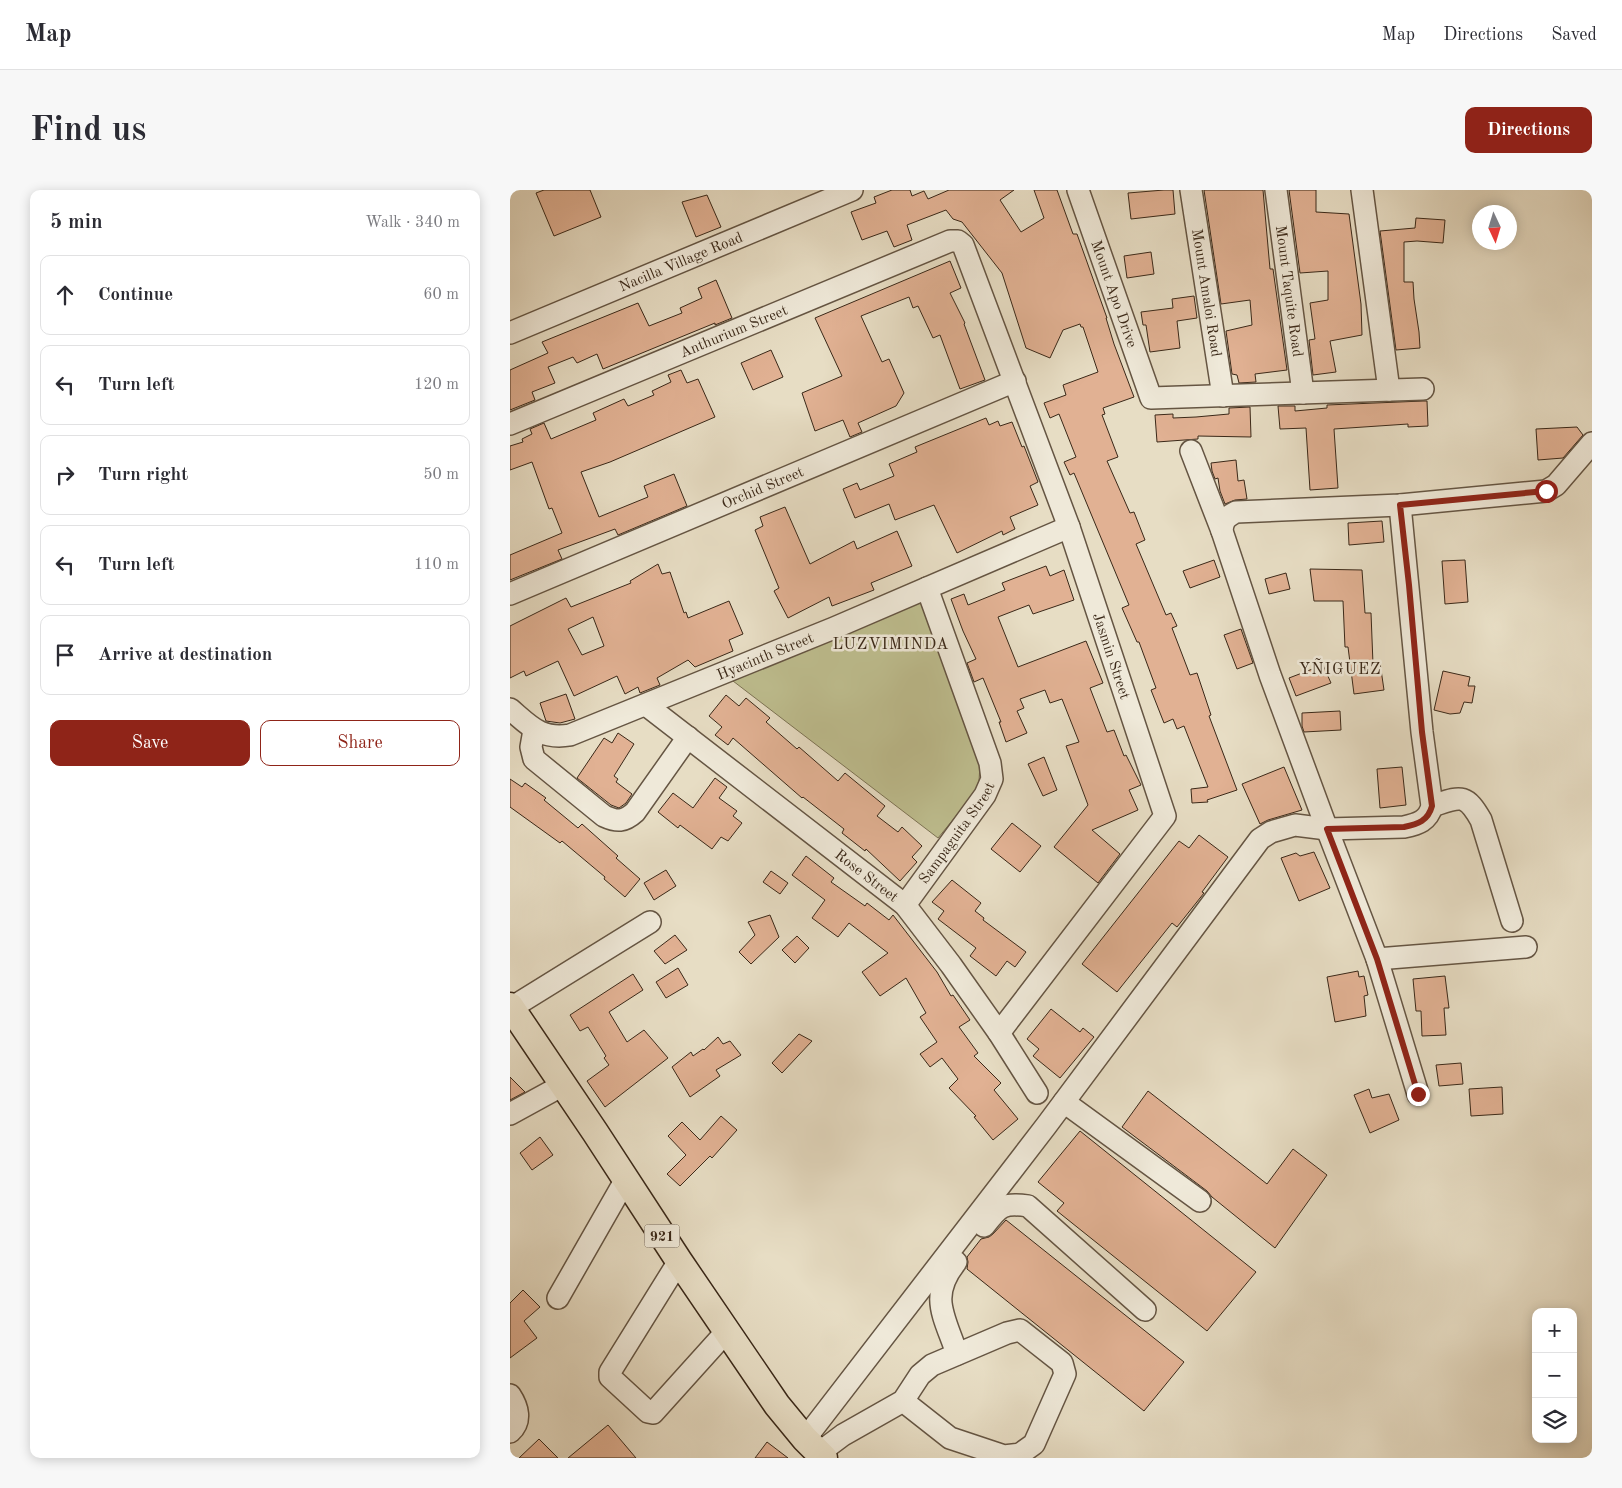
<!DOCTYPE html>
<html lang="en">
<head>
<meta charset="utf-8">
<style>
	body { margin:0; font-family:"Old Standard TT",serif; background:#f7f7f7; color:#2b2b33 }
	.controls { position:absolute; right:15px; bottom:15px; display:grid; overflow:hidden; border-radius:10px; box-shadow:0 2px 12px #0003 }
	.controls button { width:45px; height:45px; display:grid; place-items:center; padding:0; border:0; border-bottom:1px solid #e1e1e2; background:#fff; color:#2b2b33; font:25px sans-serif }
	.compass { position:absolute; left:962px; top:15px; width:45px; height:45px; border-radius:50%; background:#fff; box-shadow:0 2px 12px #0003; rotate:176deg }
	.stop { position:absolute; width:15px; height:15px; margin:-11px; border:4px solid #8f2418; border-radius:50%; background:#fff }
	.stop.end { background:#8f2418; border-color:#fff; box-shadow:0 1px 5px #0008 }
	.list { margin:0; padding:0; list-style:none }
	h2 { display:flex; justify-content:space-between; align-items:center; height:65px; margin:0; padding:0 20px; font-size:21px }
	h2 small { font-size:16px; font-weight:400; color:#7c7c81 }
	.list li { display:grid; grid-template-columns:32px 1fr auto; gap:15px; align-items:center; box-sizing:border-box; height:80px; margin:0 10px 10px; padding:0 10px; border:1px solid #e1e1e2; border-radius:10px }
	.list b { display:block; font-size:19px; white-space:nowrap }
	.list em { font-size:16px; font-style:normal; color:#7c7c81 }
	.actions { display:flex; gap:10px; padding:15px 20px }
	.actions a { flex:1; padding:11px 0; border:1px solid #8f2418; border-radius:10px; text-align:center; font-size:18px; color:#8f2418 }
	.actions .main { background:#8f2418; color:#fff }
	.icon { flex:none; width:28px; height:28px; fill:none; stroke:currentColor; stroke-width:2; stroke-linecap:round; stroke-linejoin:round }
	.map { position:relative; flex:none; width:1082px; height:1268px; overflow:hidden; border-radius:10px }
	header { display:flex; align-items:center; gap:30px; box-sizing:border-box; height:70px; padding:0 25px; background:#fff; border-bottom:1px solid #e1e1e2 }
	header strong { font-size:24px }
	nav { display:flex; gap:28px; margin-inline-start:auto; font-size:18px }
	.intro { display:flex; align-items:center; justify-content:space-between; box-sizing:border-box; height:120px; padding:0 30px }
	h1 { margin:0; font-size:35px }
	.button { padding:12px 22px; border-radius:10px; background:#8f2418; color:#fff; font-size:18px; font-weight:700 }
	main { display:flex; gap:30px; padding:0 30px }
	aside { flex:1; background:#fff; border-radius:10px; box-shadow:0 2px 12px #0003 }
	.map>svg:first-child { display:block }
</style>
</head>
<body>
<header>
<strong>Map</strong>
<nav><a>Map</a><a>Directions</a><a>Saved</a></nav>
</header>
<div class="intro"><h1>Find us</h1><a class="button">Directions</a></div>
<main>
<aside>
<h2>5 min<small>Walk · 340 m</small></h2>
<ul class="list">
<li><svg class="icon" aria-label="ahead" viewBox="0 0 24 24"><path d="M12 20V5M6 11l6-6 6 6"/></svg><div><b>Continue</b></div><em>60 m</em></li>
<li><svg class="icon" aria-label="left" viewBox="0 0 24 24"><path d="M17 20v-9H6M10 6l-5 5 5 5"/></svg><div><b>Turn left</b></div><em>120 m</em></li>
<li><svg class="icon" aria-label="right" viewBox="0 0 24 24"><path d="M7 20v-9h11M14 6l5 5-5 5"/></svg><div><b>Turn right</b></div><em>50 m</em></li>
<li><svg class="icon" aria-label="left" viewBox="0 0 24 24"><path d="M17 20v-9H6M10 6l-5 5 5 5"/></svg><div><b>Turn left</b></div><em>110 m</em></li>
<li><svg class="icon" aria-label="arrive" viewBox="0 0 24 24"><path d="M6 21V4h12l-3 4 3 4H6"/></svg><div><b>Arrive at destination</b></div></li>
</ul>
<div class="actions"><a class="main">Save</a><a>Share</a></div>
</aside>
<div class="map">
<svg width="1082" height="1268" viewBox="0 0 1082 1268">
	<rect width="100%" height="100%" fill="#e7ddc4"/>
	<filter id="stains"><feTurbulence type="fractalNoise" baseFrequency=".004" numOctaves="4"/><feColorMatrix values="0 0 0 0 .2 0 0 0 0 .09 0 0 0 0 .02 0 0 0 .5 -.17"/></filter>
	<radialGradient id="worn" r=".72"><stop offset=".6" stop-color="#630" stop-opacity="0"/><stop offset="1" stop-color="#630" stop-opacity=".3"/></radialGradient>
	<path fill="#bebe8f" stroke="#7c7354" d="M410 411 470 574 469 591 464 604 428 648 223 491Z"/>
	<path fill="#e1b193" stroke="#3a2818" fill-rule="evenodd" d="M34 0H80L91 27 44 46 26 3Z
		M382 0H400L402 6 414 1 418 9 439 0H504L490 10 511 42 534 28 524 0H547L563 44H567L597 128H596L604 154 624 207 593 218 595 224 592 225 608 267 597 271 620 323 624 322 635 350 626 354 656 425 661 423 667 436 662 438 680 485 687 483 701 525 699 526 727 600 697 610 698 612 682 613 681 599 698 597 674 536 667 539 663 529 654 533 641 500 646 498 629 452H627L612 418 619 415 564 283 560 285 554 272 566 267 549 224 540 228 534 213 556 205 553 195 588 182 573 137H571L570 134 553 140 540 168 516 158 492 83 452 32 443 29 436 20 397 35 402 50 384 57 377 41 352 50 341 22 366 13 364 7Z
		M654 0H663L665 24 621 29 618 3Z
		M694 0H753L760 79H763L777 180 745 184 746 192 729 193 727 185 722 184 716 141 742 135 740 110 711 114Z
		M779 0H806V22L839 24 851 114 852 145 820 151 826 182 803 185 799 150 805 149 800 113 818 110V81L790 83Z
		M197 5 211 37 186 47 172 12Z
		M906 28 935 30 933 53 907 51 894 52V92H903L904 109 909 142 910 158 886 160 870 41 905 38Z
		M641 62 644 84 617 88 614 66Z
		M440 71 451 98 440 103 455 133 454 134 475 190 450 199 430 145 423 148 408 116 403 118 399 107 351 126 372 172 379 169 394 203 386 216 348 233 352 242 340 247 333 230 305 241 292 203 332 186 305 128Z
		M206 90 222 128 205 135V133L93 179 87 164 67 173 63 167 38 177 45 193 22 202 25 210 0 220V180L38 163 32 152 128 113 139 136 172 123 170 118 192 108 188 98Z
		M684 106 687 128 667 131 670 158 640 162 636 135H633L631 122 663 118 662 109Z
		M261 160 273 187 243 200 231 173Z
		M171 180 177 193 188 189 205 227 100 272 71 282 89 327 138 307 134 296 164 284 177 316 108 345 105 339 48 360 52 369 0 390V365L52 343 42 318 39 319 22 272 0 280V256L13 252 12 249 22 244 20 239 34 233 41 249 86 230 83 223 114 209 118 216 144 205 142 201 161 192 158 185Z
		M913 211H917L918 236 898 237V234L824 239 828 298 800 300 796 238 770 239 768 216H785V221L817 218V215Z
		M740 217 741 247 688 246V249L647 252 645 225 663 224V228L686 227 719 224V218Z
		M476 228 479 235 488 231 490 236 502 232 512 257 514 256 528 292 520 296 528 315 500 327 505 339 493 345 492 341 447 363 424 315 385 330 379 314 345 328 333 299 347 293 350 300 384 286 379 274 407 262 405 257Z
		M1067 237 1073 245 1053 268 1028 270 1026 239Z
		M726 270 728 291 734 290 737 309 725 310 715 314 710 301 708 288 705 289 702 281 701 273Z
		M275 317 300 374 344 351 347 359 387 341 402 376 361 393 364 400 322 416 319 407 278 428 264 401 269 398 245 340 253 336 250 327Z
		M872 331 874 352 839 355 838 333Z
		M704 370 710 387 680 398 673 381Z
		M955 370 958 412 935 414 932 371Z
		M148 374 152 384 160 382 174 423 176 422 178 428 219 411 233 444 219 450 223 461 185 477 178 470 147 488 150 495 130 503 128 497 115 504 107 486 64 506 48 471 16 486 14 481 0 488V436L56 408 61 417 121 393 120 391ZM83 427 94 456 72 465 58 439Z
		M536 376 540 386 554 380 564 410 523 424 519 415 488 427 508 477 576 451 593 493 580 498 597 542 604 540 614 566 616 565 631 595 619 600 628 620 582 640 610 664 588 693 544 657 578 615 556 556 569 552 552 509 540 513 535 500 510 509 514 518 507 521 517 543 496 552 489 532H491L473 488 464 492 457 473 466 469 453 441 441 409 454 404 458 415 495 400 492 393Z
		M800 379 852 380 855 423H861L863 474 870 473 874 500 844 504 838 457H835L833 411H804Z
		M776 383 780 399 759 404 755 389Z
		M731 439 743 473 727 479 714 445Z
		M813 475 821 493 786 506 779 488Z
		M933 481 960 487 958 496H965L962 513 954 512 950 523 940 524 924 520Z
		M56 504 65 529 50 533 36 531 30 513Z
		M216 505 229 516 236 508 260 528 256 532 287 559 289 557 328 591 335 583 375 616 367 626 388 642 392 637 412 656 402 667 407 672 390 691 356 659 355 661 332 643 334 639 293 607 292 608 223 548 218 555 205 545 212 537 199 526Z
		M830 521 831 540 794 542 792 536V523Z
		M108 543 124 554 104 586 108 589 106 592 122 604 116 613 109 618 101 615 67 588 94 548 102 553Z
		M534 567 547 600 533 606 518 574Z
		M774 577 792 620 758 630 750 634 732 594Z
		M892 577 896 615 870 618 867 579Z
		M205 588 217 597 209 608 227 621 223 626 232 633 218 651 211 647 202 659 170 635 168 638 148 622 163 603 183 618Z
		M0 589 12 597 15 593 36 608 34 610 68 638 72 634 108 666 106 668 130 689 115 707 94 689 95 687 52 651 50 653 0 617Z
		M502 633 531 656 510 682 481 659Z
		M689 645 718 667 692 702 694 703 667 737 662 733 607 802 572 774 669 651 679 658Z
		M804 662 820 698 789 711 771 668 786 663 790 666Z
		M296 666 324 688 321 692 355 716 357 713 379 730 383 725 427 782 441 806 443 805 460 830 449 837 468 863 464 866 491 893 484 900 508 929 483 950 464 927 466 926 439 898 448 889 432 868 420 877 410 864 427 852 410 827 416 823 396 788 370 806 352 782 378 763 339 733 328 747 302 728 315 710 282 685Z
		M156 680 166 696 144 710 134 693Z
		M261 681 278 693 270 704 253 692Z
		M442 690 471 713 465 721 474 728 473 730 516 762 505 777 497 771 486 786 460 766 466 758 428 729 434 721 422 712Z
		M260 725 269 747 241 774 229 762 245 745 238 732Z
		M165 745 177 760 155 774 144 761Z
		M287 746 299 758 285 773 272 760Z
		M168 778 178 795 156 808 146 792Z
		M848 781 849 787 854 786 858 805 854 806 856 826 825 832 817 787Z
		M123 784 133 800 99 822 117 852 134 840 158 868 95 917 77 891 99 875 94 868 96 866 78 837 70 841 60 825Z
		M935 786 939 818H934L936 845 912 846 911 821H906L903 789Z
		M541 819 570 842 573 838 584 847 550 888 523 866 529 859 517 849Z
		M289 844 302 851 272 883 262 873Z
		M208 847 213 854 220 851 231 865 206 880 210 886 180 907 162 877 181 862 183 866 193 859 194 860Z
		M951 873 953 894 929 896 926 875Z
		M0 887 15 902 0 910Z
		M992 897 993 924 961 926 959 899Z
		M859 899 862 908 879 904 889 930 860 943 844 905Z
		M638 901 757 994 783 959 817 985 765 1058 702 1007 697 1001 612 937Z
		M211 926 227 940 202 968 200 966 170 996 157 984 176 965 158 946 172 932 190 950Z
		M570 941 746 1082 697 1141 547 1021 554 1013 528 992Z
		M30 947 43 965 22 980 10 963Z
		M496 1030 674 1172 634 1221 457 1079 458 1072 457 1067 471 1049 479 1047 483 1044Z
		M13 1100 30 1117 14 1131 27 1148 0 1168V1113Z
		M98 1235 126 1268H58Z
		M29 1249 48 1268H9Z
		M257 1252 278 1268H245Z"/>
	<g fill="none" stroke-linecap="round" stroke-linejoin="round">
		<defs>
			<g id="minor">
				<path id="s1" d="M568 0 641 208 913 199"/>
				<path id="s2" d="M681 0 713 206"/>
				<path id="s3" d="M766 0 793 203"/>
				<path d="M852 0 879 200"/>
				<path id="s4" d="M0 143 342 0"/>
				<path id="s5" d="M0 234 440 51H448L453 55 559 337 655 626 489 843"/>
				<path d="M681 261 712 341"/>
				<path id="s6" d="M0 404 505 191"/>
				<path id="s7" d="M136 515 395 715 441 775 489 843 527 903"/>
				<path id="s8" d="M0 519C20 536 31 550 60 545L324 438 559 337"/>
				<path d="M24 540 21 557 24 569 94 626C107 632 114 632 125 622L178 547"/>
				<path d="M922 616C950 607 955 602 971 630L1002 731"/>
				<path id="s9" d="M395 715 475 605 482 589 480 573 417 398"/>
				<path d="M867 769 1016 757"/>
				<path d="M1 818 140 732"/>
				<path d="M908 904 867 769 817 639 760 485 712 341C713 330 716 327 726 322L890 315 1036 301 1046 295 1082 253"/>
				<path d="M554 912 690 1011"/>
				<path d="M0 924 53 895"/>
				<path d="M474 1036C489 1017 492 1012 518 1016L635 1120"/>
				<path d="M169 1071 100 1182V1187L138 1222 143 1223 216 1142"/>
				<path d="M446 1072C418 1107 435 1127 447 1164"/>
				<path d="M48 1108 116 989"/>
				<path d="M0 1205C8 1217 12 1231 0 1242"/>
				<path d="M295 1249 536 936 750 649 761 642 785 635 817 639 894 637C908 634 918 631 922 616L912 542 890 315"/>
				<path d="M309 1263 333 1245 393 1211 410 1185 422 1175 497 1143 510 1140 552 1173 555 1184 524 1254 510 1264 494 1266 440 1248 393 1211"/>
			</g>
			<path id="major" d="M0 816 85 942 169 1071 267 1215 295 1249 314 1268"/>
		</defs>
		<use href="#minor" stroke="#655543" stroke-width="24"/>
		<use href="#major" stroke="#3a2818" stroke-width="29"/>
		<use href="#minor" stroke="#efe9d9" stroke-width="21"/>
		<use href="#major" stroke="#e7ddc4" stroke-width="26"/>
	</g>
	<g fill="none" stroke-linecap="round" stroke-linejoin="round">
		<path stroke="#8f2418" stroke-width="6" d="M908 904 867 769 817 639 894 637C908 634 918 631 922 616L912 542 899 395 890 315 1036 301"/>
	</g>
	<g text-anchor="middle" stroke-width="5" stroke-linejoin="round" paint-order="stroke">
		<rect fill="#efe9d9" stroke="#706252" stroke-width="1" x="134.5" y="1034.5" width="35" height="23" rx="4"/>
		<g font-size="14" font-weight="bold" fill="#3a2818">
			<text x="152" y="1051">921</text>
		</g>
		<g font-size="15" fill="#3a2818" stroke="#efe9d9">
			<text dy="5" stroke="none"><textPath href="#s4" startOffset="185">Nacilla Village Road</textPath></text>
			<text dy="5" stroke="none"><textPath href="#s3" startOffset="102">Mount Taquite Road</textPath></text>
			<text dy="5" stroke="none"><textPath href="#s2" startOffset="104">Mount Amaloi Road</textPath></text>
			<text dy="5" stroke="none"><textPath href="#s1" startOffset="110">Mount Apo Drive</textPath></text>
			<text dy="5" stroke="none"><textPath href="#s5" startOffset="242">Anthurium Street</textPath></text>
			<text dy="5" stroke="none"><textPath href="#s6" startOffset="274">Orchid Street</textPath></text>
			<text dy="5" stroke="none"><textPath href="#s5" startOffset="928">Jasmin Street</textPath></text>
			<text dy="5" stroke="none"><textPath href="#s8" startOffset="279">Hyacinth Street</textPath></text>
			<text dy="5" stroke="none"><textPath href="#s9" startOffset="89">Sampaguita Street</textPath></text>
			<text dy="5" stroke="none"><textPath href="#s7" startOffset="279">Rose Street</textPath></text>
		</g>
		<g font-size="16" letter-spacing="1" fill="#3a2818" stroke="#efe9d9">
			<text x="381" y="459">LUZVIMINDA</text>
			<text x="830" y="484">YÑIGUEZ</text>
		</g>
	</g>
	<rect width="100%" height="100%" filter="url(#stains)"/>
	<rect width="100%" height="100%" fill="url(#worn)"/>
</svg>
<div class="controls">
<button>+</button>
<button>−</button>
<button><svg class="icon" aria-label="layers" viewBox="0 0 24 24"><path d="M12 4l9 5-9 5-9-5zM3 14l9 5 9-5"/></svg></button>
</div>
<svg class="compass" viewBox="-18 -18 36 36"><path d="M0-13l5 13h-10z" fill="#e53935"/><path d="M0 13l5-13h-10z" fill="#7c7c81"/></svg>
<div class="stop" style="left:1036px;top:301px"></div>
<div class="stop end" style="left:908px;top:904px"></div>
</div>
</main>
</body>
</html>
